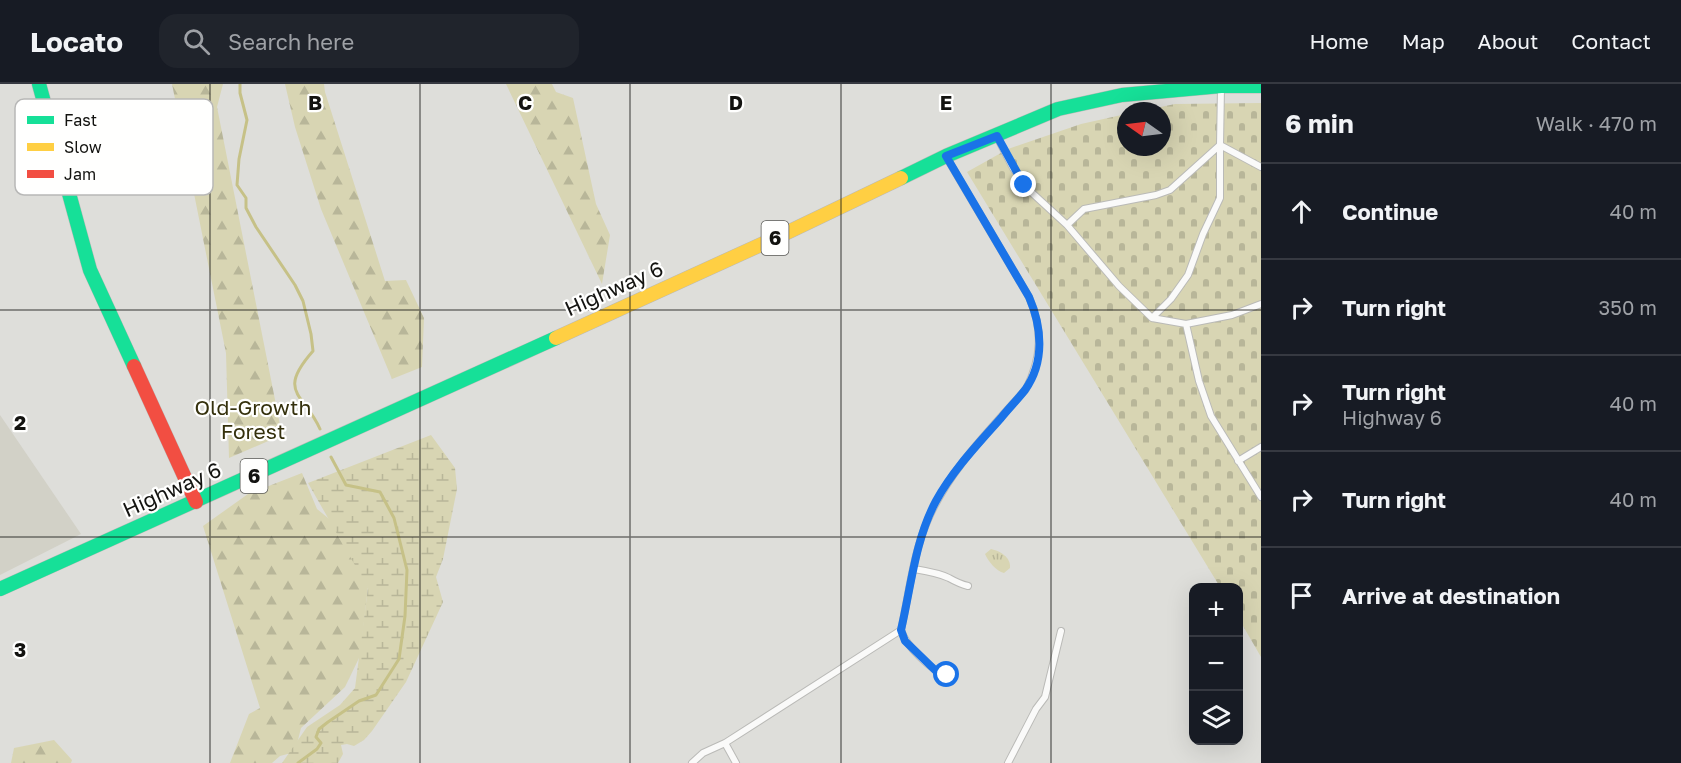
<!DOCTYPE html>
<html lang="en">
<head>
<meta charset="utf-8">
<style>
	body { margin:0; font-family:"Golos Text",sans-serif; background:#20242c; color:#f1f3f6 }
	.controls { position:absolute; right:18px; bottom:18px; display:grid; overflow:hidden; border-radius:12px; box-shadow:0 6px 24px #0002 }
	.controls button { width:54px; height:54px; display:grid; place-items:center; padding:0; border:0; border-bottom:2px solid #363941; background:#171b24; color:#f1f3f6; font:30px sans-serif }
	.compass { position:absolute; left:1117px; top:18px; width:54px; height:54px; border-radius:50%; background:#171b24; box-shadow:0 6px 24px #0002; rotate:284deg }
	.stop { position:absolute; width:18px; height:18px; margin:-14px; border:4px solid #1a73e8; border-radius:50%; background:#fff }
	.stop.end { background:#1a73e8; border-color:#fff; box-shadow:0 2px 6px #0008 }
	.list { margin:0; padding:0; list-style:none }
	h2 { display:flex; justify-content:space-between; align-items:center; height:78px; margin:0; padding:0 24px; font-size:26px }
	h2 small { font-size:20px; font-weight:400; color:#9ea1a6 }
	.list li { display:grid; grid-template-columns:39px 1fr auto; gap:18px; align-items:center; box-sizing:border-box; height:96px; padding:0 24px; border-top:2px solid #363941 }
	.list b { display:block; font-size:22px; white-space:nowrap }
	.list p { margin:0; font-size:20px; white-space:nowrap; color:#9ea1a6 }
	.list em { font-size:20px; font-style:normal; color:#9ea1a6 }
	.icon { flex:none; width:33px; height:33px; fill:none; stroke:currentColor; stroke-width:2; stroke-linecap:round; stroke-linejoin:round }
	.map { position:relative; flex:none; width:1261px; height:679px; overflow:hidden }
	header { display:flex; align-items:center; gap:36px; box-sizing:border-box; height:84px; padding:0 30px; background:#171b24; border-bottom:2px solid #363941 }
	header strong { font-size:28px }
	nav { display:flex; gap:33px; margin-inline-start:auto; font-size:21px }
	.search { width:420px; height:54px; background:#20242c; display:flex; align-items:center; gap:15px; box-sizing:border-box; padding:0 21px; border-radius:18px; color:#9ea1a6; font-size:22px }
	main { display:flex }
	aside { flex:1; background:#171b24 }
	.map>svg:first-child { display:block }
</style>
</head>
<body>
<header>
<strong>Locato</strong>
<div class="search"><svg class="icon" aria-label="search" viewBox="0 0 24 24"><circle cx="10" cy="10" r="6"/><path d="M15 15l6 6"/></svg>Search here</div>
<nav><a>Home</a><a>Map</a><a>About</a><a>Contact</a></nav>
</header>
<main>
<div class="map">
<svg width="1261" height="679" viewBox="0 0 1261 679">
	<defs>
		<pattern id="grass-tufts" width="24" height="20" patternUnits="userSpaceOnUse" patternTransform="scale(1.5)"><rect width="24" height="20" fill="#d8d5b3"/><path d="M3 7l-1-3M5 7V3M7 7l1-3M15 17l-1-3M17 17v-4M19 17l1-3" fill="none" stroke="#b8b699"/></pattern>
		<pattern id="forest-firs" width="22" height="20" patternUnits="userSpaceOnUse" patternTransform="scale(1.5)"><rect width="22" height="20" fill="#d8d5b3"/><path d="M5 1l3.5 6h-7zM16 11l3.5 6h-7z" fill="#b8b699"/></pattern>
		<pattern id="wetland-marsh" width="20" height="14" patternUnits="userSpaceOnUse" patternTransform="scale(1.5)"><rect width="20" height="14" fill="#d8d5b3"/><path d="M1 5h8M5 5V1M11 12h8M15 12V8" fill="none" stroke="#b8b699"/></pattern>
		<pattern id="cemetery-stones" width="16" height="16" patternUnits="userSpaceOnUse" patternTransform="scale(1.5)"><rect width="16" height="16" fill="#d8d5b3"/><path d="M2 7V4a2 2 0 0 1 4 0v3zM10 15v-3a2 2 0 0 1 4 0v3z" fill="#b8b699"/></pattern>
	</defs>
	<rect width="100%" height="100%" fill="#dededa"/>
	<path fill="#d2d1c7" d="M0 331 81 450 0 491Z"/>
	<path fill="url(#grass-tufts)" d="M991 465C1000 467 1011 473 1010 484L1004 489C996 487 988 477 985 470Z"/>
	<path fill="url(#forest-firs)" d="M172 0H223L217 23 282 351 229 374 226 269Z
		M285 0H324L325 8 385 197 406 196 424 234 422 283 392 295 321 125 295 43Z
		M506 0H552L556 8 573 14 596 120 610 151 602 200Z
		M302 389 317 425 333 438 368 503 360 572 345 603 301 644 295 668 280 672 272 679H230L249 630 260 624 203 442 248 410Z
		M54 656 72 676 71 679H11L14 664Z"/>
	<path fill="url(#wetland-marsh)" d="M431 351 455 384 457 405 443 475 436 493 443 518 406 598 372 647 364 656 354 662 347 660 341 661 343 670 338 679H282L307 643 340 621 355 604 368 504 308 399Z"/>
	<path fill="url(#cemetery-stones)" d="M1261 19V573L1239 535 1238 504 1220 503 967 88 1008 65 1081 40 1126 30V63H1162V27H1142L1175 20Z"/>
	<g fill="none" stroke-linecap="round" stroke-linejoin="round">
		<path stroke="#c6c187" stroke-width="3" d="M240 0V9L247 36 239 75 237 101 246 114V124L256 143 295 201 303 217 311 250 313 267C276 309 304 309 320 345
			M298 679 317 665 321 659 316 653 319 645 328 638 359 617 376 611 399 575 405 532 407 486 394 434 380 408 346 401 331 373"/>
		<defs>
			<path id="lane" d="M1221 4 1220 61 1261 83
				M997 53 1013 84 1030 107 1067 141 1119 202 1152 234 1186 240 1232 231 1261 220
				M1067 141 1084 125 1156 111 1170 106 1220 61V114L1203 150 1188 191 1171 215 1152 234
				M1186 240 1199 297 1211 332 1261 413
				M1238 377 1261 363
				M914 485C926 487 939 489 949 494 956 498 960 500 968 502
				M901 546C906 562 931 587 947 591
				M725 659 736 679
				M692 679 703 669 725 659 901 546C909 510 913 471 927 438 948 387 990 346 1026 305 1042 274 1043 245 1029 213L948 76
				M1008 679 1036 625 1045 613 1061 547"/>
			<path id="fast" d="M39 0 90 186 134 282
				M901 94 946 72 1058 25 1122 11 1221 2H1261
				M0 505 556 254"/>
			<path id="slow" d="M556 254 782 151 901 94"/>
			<path id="jam" d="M134 282 196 418"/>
		</defs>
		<use href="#lane" stroke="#babab7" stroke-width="8"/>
		<use href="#fast" stroke="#babab7" stroke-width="15"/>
		<use href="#slow" stroke="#babab7" stroke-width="15"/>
		<use href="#jam" stroke="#babab7" stroke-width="15"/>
		<use href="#lane" stroke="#fafaf9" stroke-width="6"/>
		<use href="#fast" stroke="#16e098" stroke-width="14"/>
		<use href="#slow" stroke="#ffcf43" stroke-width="14"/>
		<use href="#jam" stroke="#f24e42" stroke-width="14"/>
	</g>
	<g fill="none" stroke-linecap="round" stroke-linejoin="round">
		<path stroke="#1a73e8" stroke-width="8" d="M947 591 938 589 905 557 901 546C911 503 915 456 936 417 953 386 978 360 1001 334 1009 324 1018 315 1025 306 1045 278 1042 243 1029 213L946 72 997 52 1024 101"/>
	</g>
	<path fill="none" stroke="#131310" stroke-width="1.5" stroke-opacity="0.55" d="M210 0V679M420 0V679M630 0V679M841 0V679M1051 0V679M0 226H1261M0 453H1261"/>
	<g text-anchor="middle" stroke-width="4.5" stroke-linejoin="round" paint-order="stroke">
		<g fill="#fffffe" stroke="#5a5a57" stroke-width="1.5">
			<rect x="761.5" y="137" width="27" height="34" rx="4.5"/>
			<rect x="240.5" y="375" width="27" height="34" rx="4.5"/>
		</g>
		<g font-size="20" font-weight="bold" fill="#131310">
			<text x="775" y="161">6</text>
			<text x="254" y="399">6</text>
		</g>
		<g font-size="21" fill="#131310" stroke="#fffffe">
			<text transform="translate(614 205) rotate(-24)" y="7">Highway 6</text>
			<text transform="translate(172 406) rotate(-24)" y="7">Highway 6</text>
		</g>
		<g font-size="21" fill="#35310d" stroke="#fffffe">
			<text x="253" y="331">Old-Growth<tspan x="253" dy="24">Forest</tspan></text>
		</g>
	</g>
	<rect x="15" y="15" width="198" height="96" rx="9" fill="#fffffe" stroke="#b8b8b7" stroke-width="1.5"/>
	<rect x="27" y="32" width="27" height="8" fill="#16e098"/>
	<rect x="27" y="59" width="27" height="8" fill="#ffcf43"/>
	<rect x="27" y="86" width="27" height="8" fill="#f24e42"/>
	<g font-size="16" fill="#131310">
		<text x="64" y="42">Fast</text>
		<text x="64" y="69">Slow</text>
		<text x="64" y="96">Jam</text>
	</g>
	<g font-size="20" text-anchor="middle" font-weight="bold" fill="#131310" stroke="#fffffe" stroke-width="4.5" stroke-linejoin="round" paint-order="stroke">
		<text x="315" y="26">B</text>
		<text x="525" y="26">C</text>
		<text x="736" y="26">D</text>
		<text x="946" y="26">E</text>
		<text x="20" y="346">2</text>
		<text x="20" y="573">3</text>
	</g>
</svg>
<div class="controls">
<button>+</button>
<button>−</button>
<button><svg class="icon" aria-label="layers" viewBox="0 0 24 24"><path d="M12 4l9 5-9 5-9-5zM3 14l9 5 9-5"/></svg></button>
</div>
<svg class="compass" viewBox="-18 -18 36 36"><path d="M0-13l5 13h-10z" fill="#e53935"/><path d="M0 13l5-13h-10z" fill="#9ea1a6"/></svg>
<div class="stop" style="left:947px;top:591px"></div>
<div class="stop end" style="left:1024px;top:101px"></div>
</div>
<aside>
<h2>6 min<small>Walk · 470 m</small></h2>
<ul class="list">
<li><svg class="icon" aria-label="ahead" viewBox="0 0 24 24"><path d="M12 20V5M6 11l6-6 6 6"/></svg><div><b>Continue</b></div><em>40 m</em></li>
<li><svg class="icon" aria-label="right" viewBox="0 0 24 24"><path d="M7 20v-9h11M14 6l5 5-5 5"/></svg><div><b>Turn right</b></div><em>350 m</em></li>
<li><svg class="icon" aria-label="right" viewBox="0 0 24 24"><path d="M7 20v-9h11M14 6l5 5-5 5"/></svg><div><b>Turn right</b><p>Highway 6</p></div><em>40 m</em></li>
<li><svg class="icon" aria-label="right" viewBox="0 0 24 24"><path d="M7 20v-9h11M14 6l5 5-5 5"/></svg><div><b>Turn right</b></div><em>40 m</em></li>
<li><svg class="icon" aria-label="arrive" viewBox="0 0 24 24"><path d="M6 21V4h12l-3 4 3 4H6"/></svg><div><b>Arrive at destination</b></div></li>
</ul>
</aside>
</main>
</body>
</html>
